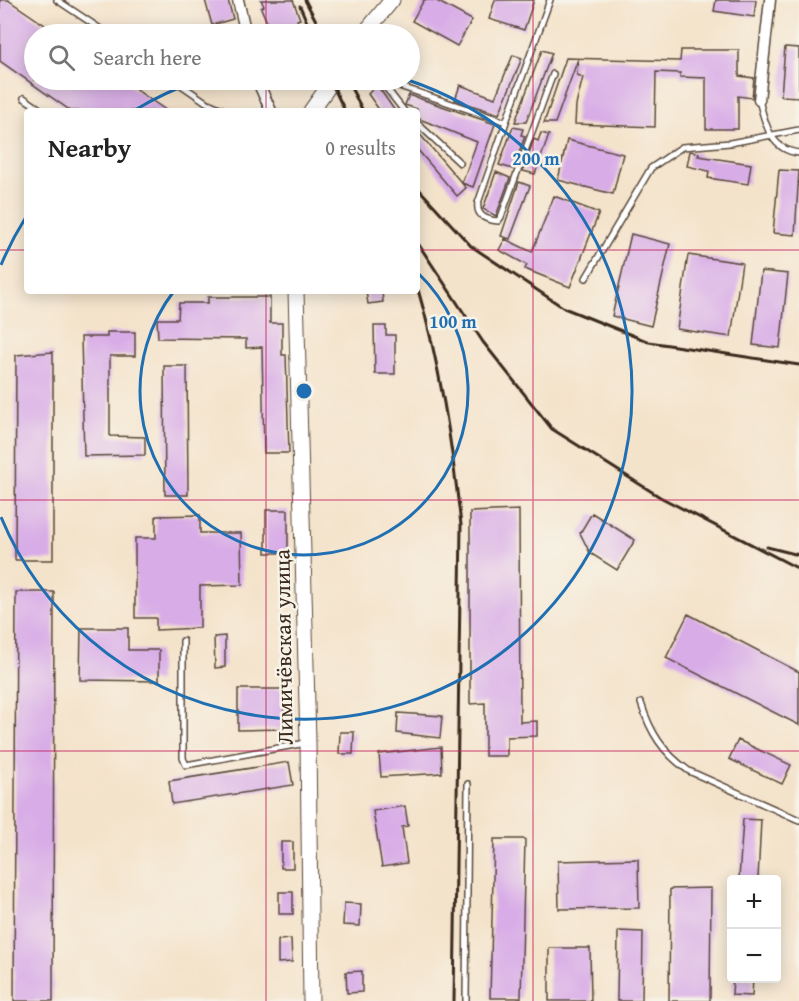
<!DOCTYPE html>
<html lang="en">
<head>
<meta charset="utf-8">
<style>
	body { margin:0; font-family:"Gentium Book Plus",serif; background:#f2f2f2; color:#222 }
	.controls { position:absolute; right:18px; bottom:18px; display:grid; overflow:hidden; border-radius:6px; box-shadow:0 3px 15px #0003 }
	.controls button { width:54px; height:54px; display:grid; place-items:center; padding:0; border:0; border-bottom:2px solid #e0e0e0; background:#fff; color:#222; font:30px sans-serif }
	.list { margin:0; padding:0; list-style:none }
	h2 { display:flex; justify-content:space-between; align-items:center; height:78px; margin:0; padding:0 24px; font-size:26px }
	h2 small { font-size:20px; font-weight:400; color:#767676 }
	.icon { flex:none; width:33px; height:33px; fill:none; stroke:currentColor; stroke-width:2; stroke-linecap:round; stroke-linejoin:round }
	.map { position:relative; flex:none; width:799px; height:1001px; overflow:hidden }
	.search { position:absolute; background:#fff; box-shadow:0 3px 15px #0003; left:24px; top:24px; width:396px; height:66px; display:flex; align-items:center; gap:15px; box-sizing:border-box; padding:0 21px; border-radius:33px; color:#767676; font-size:22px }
	.panel { position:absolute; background:#fff; box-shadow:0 3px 15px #0003; left:24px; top:108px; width:396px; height:186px; border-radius:6px }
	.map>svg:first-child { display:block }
</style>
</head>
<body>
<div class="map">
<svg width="799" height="1001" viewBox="0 0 799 1001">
	<rect width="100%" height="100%" fill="#f7f3e8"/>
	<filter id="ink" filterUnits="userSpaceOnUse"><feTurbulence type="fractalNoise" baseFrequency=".0167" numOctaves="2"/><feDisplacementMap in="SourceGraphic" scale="12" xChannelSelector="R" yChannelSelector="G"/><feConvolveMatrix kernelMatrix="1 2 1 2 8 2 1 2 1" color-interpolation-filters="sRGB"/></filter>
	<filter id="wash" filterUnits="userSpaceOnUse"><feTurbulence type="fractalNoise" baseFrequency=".008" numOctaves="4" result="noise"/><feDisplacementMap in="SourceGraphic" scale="24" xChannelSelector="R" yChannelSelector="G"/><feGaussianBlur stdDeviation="1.35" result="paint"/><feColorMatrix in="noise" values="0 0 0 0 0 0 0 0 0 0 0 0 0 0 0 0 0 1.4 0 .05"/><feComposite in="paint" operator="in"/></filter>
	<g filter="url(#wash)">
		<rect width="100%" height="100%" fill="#f4e3cb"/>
		<g id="blocks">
			<path fill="#d8ace7" d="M0 0H8L58 34H34V80H122L167 111H71L0 61Z
				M205 0H228L233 19 212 25Z
				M261 0H293L300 19 297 20 302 34H272L261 8 264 6Z
				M424 0H435L472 20 457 46 412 21Z
				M495 0H534L524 30 489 19Z
				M716 0H756L754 17 714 11Z
				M785 47 799 48V97L781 96Z
				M542 50 552 53 526 122H515Z
				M681 50H739V76L754 78 752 98 738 96V129H706V78L680 77V73L656 72 655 127 575 124 576 105 583 77 577 75 578 59 555 123H544L566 58 680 61Z
				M513 55 522 58 499 114 455 100 460 85 495 98Z
				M377 85 395 111H380L368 94Z
				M409 95 495 124 473 187 462 183 477 142 417 118V109L405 105Z
				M513 127 523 129 521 135 525 136 513 169 499 165Z
				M417 131 466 188 457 196 417 149Z
				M541 133 549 135 535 174 523 171 534 139 538 141Z
				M567 140 623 154 613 194 558 180Z
				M690 151 699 153 698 156 751 164 748 184 708 178 709 171 687 166Z
				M779 170 799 171 795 235 773 233Z
				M496 172 510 178 496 216 483 209Z
				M519 182 530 186 510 239 501 236Z
				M554 196 599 213 570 287 525 269 527 265 499 250 505 239 532 252Z
				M631 234 670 244 651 326 612 316Z
				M688 255 742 263 731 337 677 329Z
				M761 271 788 274 780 348 753 345Z
				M366 291H382L383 302 368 304Z
				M208 297H270V323H282V355H286L289 453H264L262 347 246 348V339L158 338 157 319H178L179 303H208Z
				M374 326H386V335H395V374H375Z
				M107 332H135V356H110V436L145 437V455L84 456 81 337H107Z
				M53 352V560H15L16 355Z
				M164 366H187L188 495H165Z
				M266 510H288V553H266Z
				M519 510 520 722 537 721V736L507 737V756H485V703L470 704V512Z
				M592 513 635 540 617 570 590 553 580 533Z
				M200 515V533H241L242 585 200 586V628L156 630V618H135V538H156V516Z
				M16 592H54L53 1001H14Z
				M688 614 799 672V725L666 658Z
				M81 628H128V650H159V681L80 680Z
				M225 636V667L215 668 214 637Z
				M238 689H284V729L238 730Z
				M398 713 442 716 440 738 397 733Z
				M340 732H354L353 754H339Z
				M738 740 791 765 782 784 729 759Z
				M441 747 442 773 381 777 379 754Z
				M289 762 293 785 172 804 169 781Z
				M405 806 408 826 402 827 407 863 382 867 373 811Z
				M743 819 761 820 758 879H739Z
				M494 839H525L521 998H490Z
				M281 842H293V868H281Z
				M638 859 639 908 559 909 558 861Z
				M711 888 710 1001H669L670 889Z
				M279 892H293V914H279Z
				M344 903 361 904 360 926 343 925Z
				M618 931 643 932 642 1001H617Z
				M291 939 292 962 278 963V940Z
				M549 948H590L591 1001H549Z
				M362 971V992L347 993 346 972Z
				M733 978H753L752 996 732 995Z"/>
		</g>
	</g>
	<g filter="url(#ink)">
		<use href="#blocks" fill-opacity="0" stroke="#574638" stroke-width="1.5"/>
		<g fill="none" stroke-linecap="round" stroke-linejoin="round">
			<defs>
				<path id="lane" d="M57 0 108 34
					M174 80 206 102 226 111
					M380 80 404 111
					M381 80 506 122 550 0
					M24 98 43 111
					M759 100C765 123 770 150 799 153
					M506 122 478 203C476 216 486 220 498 221L501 217 553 74
					M417 123 460 163
					M586 278 651 168 682 147 730 143 799 130
					M183 641V758L186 765 306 743
					M641 703C650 732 663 753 689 771L799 820
					M466 1001 468 784"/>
				<path id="street" d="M238 0 246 34
					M257 80 271 111
					M759 100 770 0"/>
				<path id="secondary" d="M364 34 392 0
					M311 111 333 80
					M296 291 308 742 311 1001"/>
			</defs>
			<use href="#lane" stroke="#574638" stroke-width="8"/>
			<use href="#street" stroke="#574638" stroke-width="13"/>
			<use href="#secondary" stroke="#574638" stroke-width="17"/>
			<use href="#lane" stroke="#fff" stroke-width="5"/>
			<use href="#street" stroke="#fff" stroke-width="10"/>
			<use href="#secondary" stroke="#fff" stroke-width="15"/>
			<path stroke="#3b2a1e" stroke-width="3" d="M305 0 323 34
				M300 6 312 34
				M330 80 345 111
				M347 80 363 111
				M417 187 471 246 564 308 649 342 799 365
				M417 242 483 342 552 429 660 497 799 569
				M417 286C440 364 452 444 461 525L454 1001
				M767 547 799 555"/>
		</g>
	</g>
	<path fill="none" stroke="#c2185b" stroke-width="1.5" stroke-opacity="0.55" d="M266 0V34M533 0V1001M266 80V111M0 250H27M417 250H799M266 291V1001M0 500H799M0 751H799"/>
	<g fill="none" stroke="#1f6fb2" stroke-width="3">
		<path d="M418 273A164 164 0 1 1 174 291"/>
		<path d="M1 265A328 328 0 0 1 26 217M135 110A328 328 0 0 1 200 80M408 80A328 328 0 1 1 1 517"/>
	</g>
	<g text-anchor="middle" stroke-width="5" stroke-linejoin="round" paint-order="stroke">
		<g font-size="22" fill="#3b2a1e" stroke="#f7f3e8">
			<text transform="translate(283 647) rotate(-91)" y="8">Лимичёвская улица</text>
		</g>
	</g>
	<circle cx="304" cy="391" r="9" fill="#1f6fb2" stroke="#f7f3e8" stroke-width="3"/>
	<g font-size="18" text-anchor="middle" font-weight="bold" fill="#1f6fb2" stroke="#f7f3e8" stroke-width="5" stroke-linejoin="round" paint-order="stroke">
		<text x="536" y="165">200 m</text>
		<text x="453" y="328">100 m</text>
	</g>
</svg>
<div class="controls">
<button>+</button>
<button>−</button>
</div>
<div class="search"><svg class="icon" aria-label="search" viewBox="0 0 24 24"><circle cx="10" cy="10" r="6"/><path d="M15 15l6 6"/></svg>Search here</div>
<section class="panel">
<h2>Nearby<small>0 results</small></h2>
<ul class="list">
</ul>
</section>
</div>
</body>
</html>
